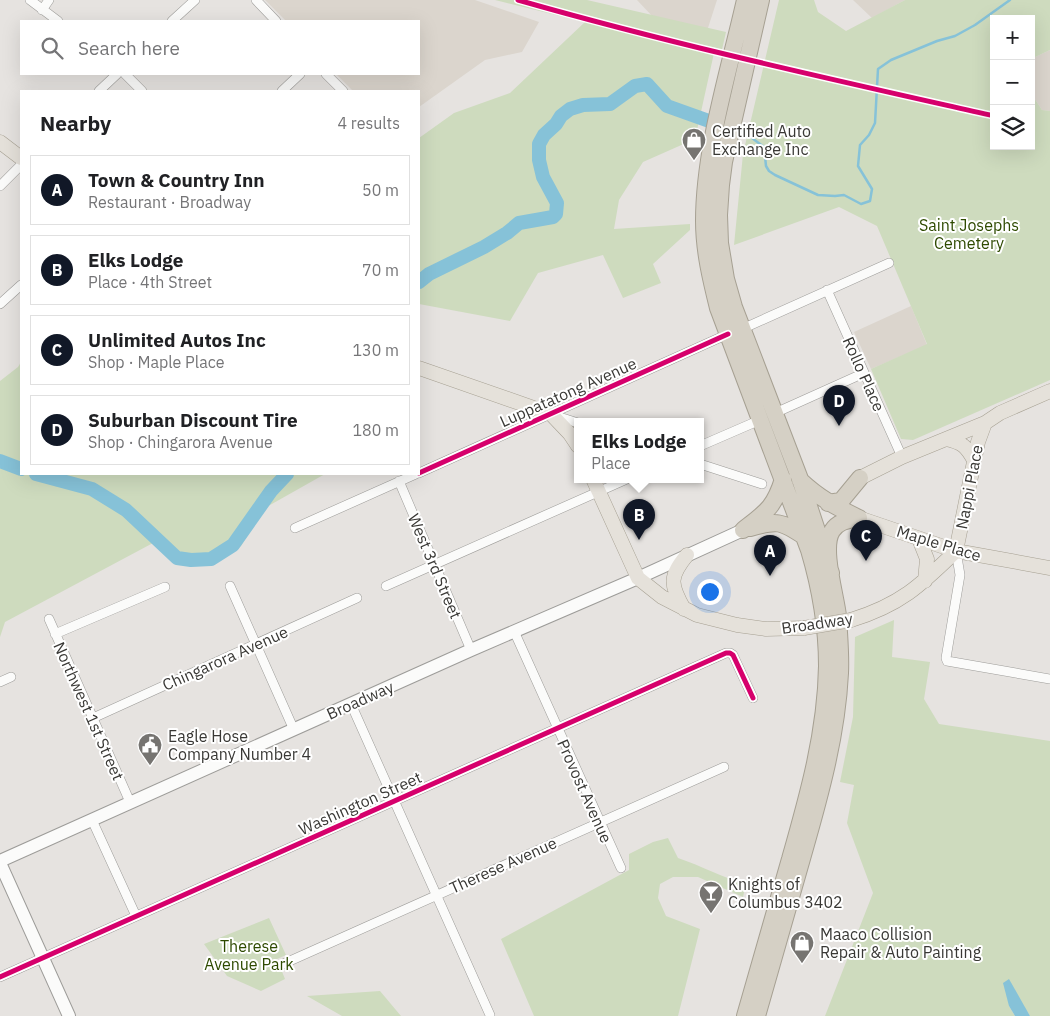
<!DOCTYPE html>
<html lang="en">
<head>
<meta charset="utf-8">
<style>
	body { margin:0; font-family:"IBM Plex Sans",sans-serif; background:#f6f6f6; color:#202124 }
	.controls { position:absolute; right:15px; top:15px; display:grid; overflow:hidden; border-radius:0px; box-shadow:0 5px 20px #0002 }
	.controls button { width:45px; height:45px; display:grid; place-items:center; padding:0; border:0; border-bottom:1px solid #e0e0e0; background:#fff; color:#202124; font:25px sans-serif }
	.you { position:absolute; left:709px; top:591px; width:18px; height:18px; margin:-12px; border:4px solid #fff; border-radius:50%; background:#1a73e8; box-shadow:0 0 0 8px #1a73e833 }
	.badge { display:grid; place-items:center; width:32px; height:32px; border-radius:50%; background:#111827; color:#fff; font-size:16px; font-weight:700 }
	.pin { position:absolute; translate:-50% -41px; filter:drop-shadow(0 1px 2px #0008) }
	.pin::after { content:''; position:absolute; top:26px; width:18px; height:15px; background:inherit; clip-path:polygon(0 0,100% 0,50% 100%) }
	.popup { position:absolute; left:574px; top:418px; width:130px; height:65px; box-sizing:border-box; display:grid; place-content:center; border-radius:0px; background:#fff; filter:drop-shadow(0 1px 4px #0005); font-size:16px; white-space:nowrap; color:#757577 }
	.popup b { font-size:19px; color:#202124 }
	.popup::after { content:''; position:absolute; left:50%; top:100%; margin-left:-10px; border:10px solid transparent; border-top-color:#fff }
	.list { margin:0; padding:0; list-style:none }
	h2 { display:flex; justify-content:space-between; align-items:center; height:65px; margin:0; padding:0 20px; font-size:21px }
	h2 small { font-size:16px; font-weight:400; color:#757577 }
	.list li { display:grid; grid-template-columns:32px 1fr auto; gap:15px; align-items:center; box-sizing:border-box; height:70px; margin:0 10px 10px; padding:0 10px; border:1px solid #e0e0e0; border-radius:0px }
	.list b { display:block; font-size:19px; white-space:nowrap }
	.list p { margin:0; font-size:16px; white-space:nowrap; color:#757577 }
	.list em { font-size:16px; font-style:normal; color:#757577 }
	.icon { flex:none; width:28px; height:28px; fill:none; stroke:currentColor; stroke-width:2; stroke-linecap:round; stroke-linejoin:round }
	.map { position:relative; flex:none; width:1050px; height:1016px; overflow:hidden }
	.search { position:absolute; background:#fff; box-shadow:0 5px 20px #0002; left:20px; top:20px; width:400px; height:55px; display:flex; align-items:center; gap:12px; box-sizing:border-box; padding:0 18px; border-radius:0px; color:#757577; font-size:19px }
	.panel { position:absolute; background:#fff; box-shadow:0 5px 20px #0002; left:20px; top:90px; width:400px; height:385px; border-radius:0px }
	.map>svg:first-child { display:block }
</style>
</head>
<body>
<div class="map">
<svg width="1050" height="1016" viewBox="0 0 1050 1016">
	<rect width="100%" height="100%" fill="#e6e3e0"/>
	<path fill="#dbd5cd" d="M265 0H475L539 22 522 52 485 60 419 107V91H353L336 74H419V21H286Z
		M637 0H717L707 31 653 17Z
		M853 0H905L872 18Z
		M1050 50V111L1042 110 1031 93V59Z
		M911 306 927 345 871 369 854 332Z"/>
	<path fill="#cedbbe" d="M495 0H587L726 32 721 54 714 53 695 139 643 162 619 200 614 229 690 224V230L653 264 661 283 623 298 603 255 538 273 510 321 419 304V138L454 113 510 93 585 22Z
		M779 0H814L818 12 846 31 905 0H1050V50L1031 59V19H994V146H1031V93L1042 110 1050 111V380L913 440 901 439 871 369 927 344 877 226 839 207 734 245 743 154Z
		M21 362V474H325L263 509 241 546 210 563H179L153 543 5 622 0 637V381L18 367Z
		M894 620 892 657 930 662 924 699 939 724 1050 741V1016H1030L1024 1007 1009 1006 1015 1016H825L873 893 847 823 854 785 840 782 853 717 855 637Z
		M668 838 678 858C702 866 723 878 746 884L743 897 698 877H673L660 884 658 898 666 916 700 929 678 1016H534L501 939 629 870V854L653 842Z
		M269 918 286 955 277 959 285 979 261 991 227 976 204 944Z
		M380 991 401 1016H342L307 996Z"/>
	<path fill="#86c2d8" d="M1009 979 1030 1016H1015L1009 1006 1003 983Z"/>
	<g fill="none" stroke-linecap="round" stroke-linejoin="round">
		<path stroke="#86c2d8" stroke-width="2.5" d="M739 130 744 132 764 147 766 166 769 171 775 175 818 195 835 196 844 195 861 204 870 201 872 189 858 166 860 145 869 135 875 123 878 69 891 60 937 41 955 36 975 25 1010 0"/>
		<path stroke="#86c2d8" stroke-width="14" d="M419 282 429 274 484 247 507 233 519 223 553 217 556 214 557 203 543 177 539 160V144L544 135 556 124 561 116 570 109 583 105 610 104 635 86 647 84 667 106 709 121
			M0 461 21 469
			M36 474 92 489 126 510 177 558 191 560 211 559 233 545 271 491 287 474"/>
		<defs>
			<path id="street" d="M30 0 58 21
				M256 0 276 21
				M42 10 49 0
				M172 21 195 0
				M125 74 142 91
				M326 74 343 91
				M99 91 117 74
				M282 91 300 74
				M0 186 21 165
				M827 290 902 457
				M0 304 21 285
				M742 329 889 263
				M775 413 864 373
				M553 415 578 423
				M700 446 760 420
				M700 464 762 484
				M419 473 728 334
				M399 481 471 650
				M295 528 416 474
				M956 551 960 575 946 658 947 661 1050 679
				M230 586 294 730
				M386 586 627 479
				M49 619 130 802
				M514 631 621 868
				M55 634 165 587
				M0 682 11 677
				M351 704 490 1015
				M93 718 357 598
				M92 820 136 916
				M283 964 724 767
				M0 977 726 653H730L733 655 753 698"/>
			<path id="secondary" d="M0 861 471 650 638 578 743 530
				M0 863 69 1016"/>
			<path id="primary" d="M0 142 21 158
				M419 368 551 414 570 434 578 446
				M946 439C963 443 966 446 974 460
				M860 478 902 457 985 423 1000 413 1050 391
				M593 479 638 578 662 597 697 615 737 625 766 629 804 628
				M859 518 956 551 1050 568
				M919 539 927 559 925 581
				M956 551 978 442 985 423
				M684 609C670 584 669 577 687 555
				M851 620C900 605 920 586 956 551"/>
			<path id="highway" d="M761 0 724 162 721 185 719 215 720 243 726 279 734 307 800 479 831 573
				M800 480C819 498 836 507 859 518
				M828 503 841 501 860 478
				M750 528C778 520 781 521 805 537
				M743 530C766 512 774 508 783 479
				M745 1016C760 963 775 911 790 859 808 796 826 732 827 666 827 626 820 587 809 550L718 308C711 280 704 251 704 221 704 149 729 71 745 0
				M757 1016C772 962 788 909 803 855 820 796 837 735 840 673 841 654 839 635 838 616 836 596 821 548 832 531 838 521 849 520 859 518"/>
		</defs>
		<use href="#street" stroke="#9d9c99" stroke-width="10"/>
		<use href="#secondary" stroke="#9d9c99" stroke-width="14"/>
		<use href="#primary" stroke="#a6a092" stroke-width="15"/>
		<use href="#highway" stroke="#a6a092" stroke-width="18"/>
		<use href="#street" stroke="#fbfbfa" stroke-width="9"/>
		<use href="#secondary" stroke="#fbfbfa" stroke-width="12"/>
		<use href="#primary" stroke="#e5e1da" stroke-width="14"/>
		<use href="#highway" stroke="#d5d0c5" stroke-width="16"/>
		<defs>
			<path id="primary-bridge" d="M804 628 851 620"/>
		</defs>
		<use href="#primary-bridge" stroke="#a6a092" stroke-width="15" stroke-linecap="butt"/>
		<use href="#primary-bridge" stroke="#e5e1da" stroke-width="14"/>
		<defs>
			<path id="cycleway" d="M518 0C675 45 835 80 994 116
				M419 473 728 334
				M0 977 726 653H730L733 655 753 698"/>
		</defs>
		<use href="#cycleway" stroke="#fff" stroke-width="8"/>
		<use href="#cycleway" stroke="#d6006c" stroke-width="5"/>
	</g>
	<defs>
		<symbol id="shop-pin" viewBox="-11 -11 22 30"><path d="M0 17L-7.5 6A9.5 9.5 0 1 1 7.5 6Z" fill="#767471" stroke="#fff"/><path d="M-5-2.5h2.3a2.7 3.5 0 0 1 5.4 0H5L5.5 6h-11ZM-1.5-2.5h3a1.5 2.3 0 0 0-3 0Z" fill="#fff"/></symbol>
		<symbol id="civic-pin" viewBox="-11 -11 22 30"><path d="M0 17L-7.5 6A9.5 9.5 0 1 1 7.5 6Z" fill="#767471" stroke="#fff"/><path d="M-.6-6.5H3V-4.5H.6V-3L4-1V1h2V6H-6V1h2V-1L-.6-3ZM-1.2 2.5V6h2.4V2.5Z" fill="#fff"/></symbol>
		<symbol id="bar-pin" viewBox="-11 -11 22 30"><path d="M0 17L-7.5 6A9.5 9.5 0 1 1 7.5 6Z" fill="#767471" stroke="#fff"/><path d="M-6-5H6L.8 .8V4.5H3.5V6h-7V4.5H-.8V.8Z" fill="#fff"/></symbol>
	</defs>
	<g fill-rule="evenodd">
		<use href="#shop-pin" x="680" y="126" width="28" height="38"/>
		<use href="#civic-pin" x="136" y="731" width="28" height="38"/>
		<use href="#bar-pin" x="697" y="879" width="28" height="38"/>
		<use href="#shop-pin" x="788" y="929" width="28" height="38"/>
	</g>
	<g text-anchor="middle" stroke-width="4" stroke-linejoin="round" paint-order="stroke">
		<g font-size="16" fill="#393835" stroke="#fff" text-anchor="start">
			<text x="712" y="137">Certified Auto<tspan x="712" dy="18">Exchange Inc</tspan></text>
			<text x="168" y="742">Eagle Hose<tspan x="168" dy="18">Company Number 4</tspan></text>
			<text x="728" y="890">Knights of<tspan x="728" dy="18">Columbus 3402</tspan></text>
			<text x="820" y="940">Maaco Collision<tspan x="820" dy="18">Repair &amp; Auto Painting</tspan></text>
		</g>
		<g font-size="16" fill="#2e4a00" stroke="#fff">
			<text x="969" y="231">Saint Josephs<tspan x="969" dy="18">Cemetery</tspan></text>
			<text x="249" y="952">Therese<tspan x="249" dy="18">Avenue Park</tspan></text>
		</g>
		<g font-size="16" fill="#393835" stroke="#fff">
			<text transform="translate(864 374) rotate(66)" y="6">Rollo Place</text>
			<text transform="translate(568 392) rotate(-24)" y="6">Luppatatong Avenue</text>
			<text transform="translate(969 487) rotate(-79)" y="6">Nappi Place</text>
			<text transform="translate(939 543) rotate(17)" y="6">Maple Place</text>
			<text transform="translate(435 566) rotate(67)" y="6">West 3rd Street</text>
			<text transform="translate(817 623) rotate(-8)" y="6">Broadway</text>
			<text transform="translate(225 658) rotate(-24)" y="6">Chingarora Avenue</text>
			<text transform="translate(360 700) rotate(-24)" y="6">Broadway</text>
			<text transform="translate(89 711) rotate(66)" y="6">Northwest 1st Street</text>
			<text transform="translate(585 791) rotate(66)" y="6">Provost Avenue</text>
			<text transform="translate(360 803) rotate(-24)" y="6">Washington Street</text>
			<text transform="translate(503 865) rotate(-24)" y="6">Therese Avenue</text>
		</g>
	</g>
</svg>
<div class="controls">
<button>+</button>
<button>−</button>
<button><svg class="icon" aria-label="layers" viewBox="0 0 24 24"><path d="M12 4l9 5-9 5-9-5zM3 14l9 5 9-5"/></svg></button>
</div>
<div class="you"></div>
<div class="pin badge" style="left:770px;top:576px">A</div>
<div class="pin badge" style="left:639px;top:540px">B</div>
<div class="popup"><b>Elks Lodge</b>Place</div>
<div class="pin badge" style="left:866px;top:561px">C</div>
<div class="pin badge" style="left:839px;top:426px">D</div>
<div class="search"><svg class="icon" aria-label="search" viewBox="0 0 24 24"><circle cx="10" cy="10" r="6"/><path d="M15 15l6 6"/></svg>Search here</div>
<section class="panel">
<h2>Nearby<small>4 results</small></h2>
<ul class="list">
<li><span class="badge">A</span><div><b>Town &amp; Country Inn</b><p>Restaurant · Broadway</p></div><em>50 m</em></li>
<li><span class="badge">B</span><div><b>Elks Lodge</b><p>Place · 4th Street</p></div><em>70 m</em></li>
<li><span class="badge">C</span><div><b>Unlimited Autos Inc</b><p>Shop · Maple Place</p></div><em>130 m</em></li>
<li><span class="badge">D</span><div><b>Suburban Discount Tire</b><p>Shop · Chingarora Avenue</p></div><em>180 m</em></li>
</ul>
</section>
</div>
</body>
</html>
